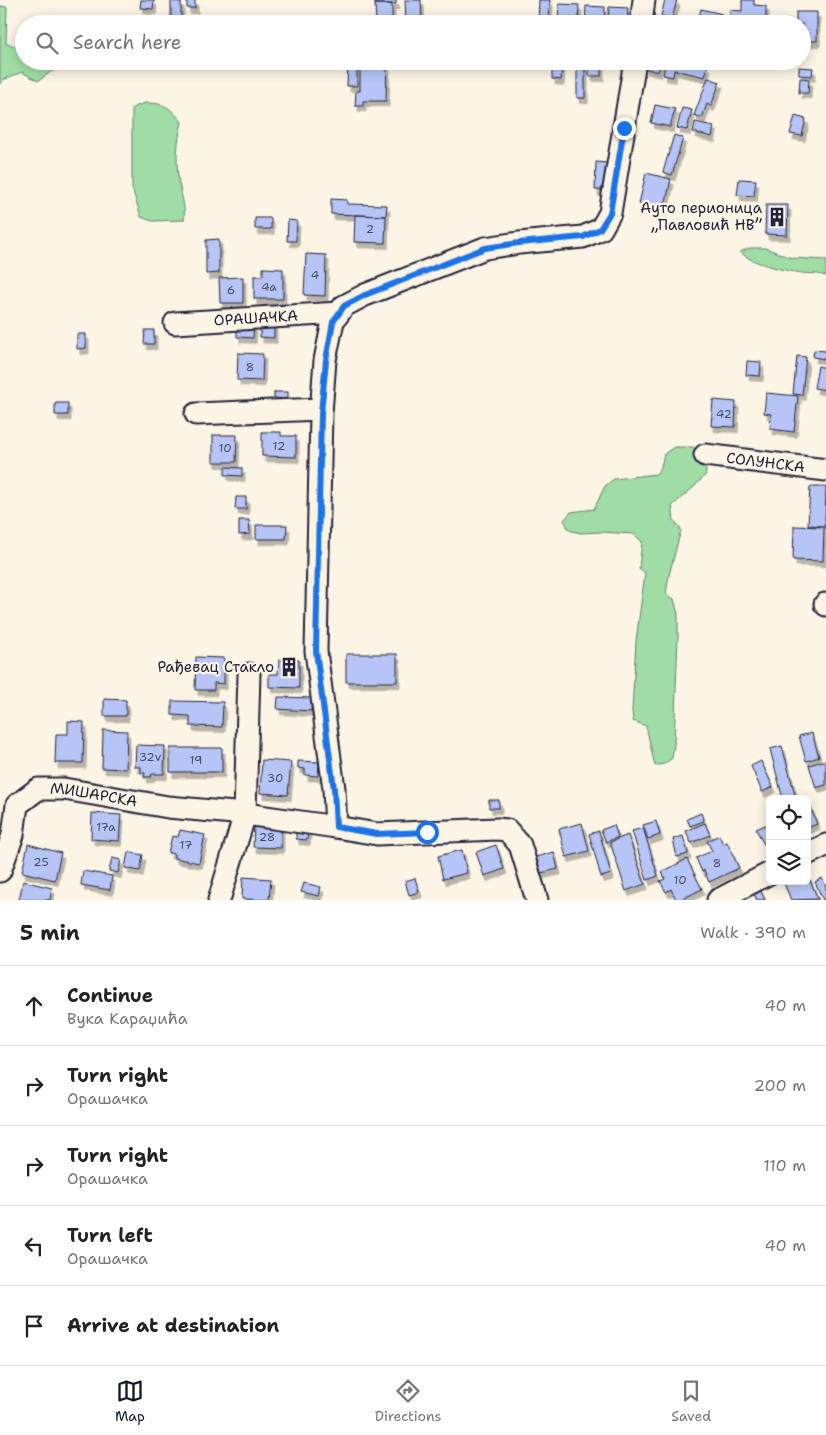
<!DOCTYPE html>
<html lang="en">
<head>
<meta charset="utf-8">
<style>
	body { margin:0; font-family:"Shantell Sans",sans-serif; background:#f2f2f2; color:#222 }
	.controls { position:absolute; right:15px; bottom:15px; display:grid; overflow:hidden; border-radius:8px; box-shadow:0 2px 12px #0003 }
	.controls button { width:45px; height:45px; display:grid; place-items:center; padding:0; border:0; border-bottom:1px solid #e0e0e0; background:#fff; color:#222; font:25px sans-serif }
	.stop { position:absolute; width:15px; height:15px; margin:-11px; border:4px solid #1a73e8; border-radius:50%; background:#fff }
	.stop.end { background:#1a73e8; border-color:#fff; box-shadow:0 1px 5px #0008 }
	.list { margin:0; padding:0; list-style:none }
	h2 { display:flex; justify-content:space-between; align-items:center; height:65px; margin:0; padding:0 20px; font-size:21px }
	h2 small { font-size:16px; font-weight:400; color:#767676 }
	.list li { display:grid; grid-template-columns:32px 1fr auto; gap:15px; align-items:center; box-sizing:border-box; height:80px; padding:0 20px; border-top:1px solid #e0e0e0 }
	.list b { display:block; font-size:19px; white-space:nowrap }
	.list p { margin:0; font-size:16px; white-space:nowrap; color:#767676 }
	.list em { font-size:16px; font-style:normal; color:#767676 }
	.icon { flex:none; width:28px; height:28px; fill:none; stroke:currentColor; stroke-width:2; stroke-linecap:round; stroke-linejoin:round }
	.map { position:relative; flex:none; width:826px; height:900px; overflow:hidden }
	.search { position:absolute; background:#fff; box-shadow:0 2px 12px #0003; left:15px; right:15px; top:15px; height:55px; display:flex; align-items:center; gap:12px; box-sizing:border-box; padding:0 18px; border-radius:28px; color:#767676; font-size:19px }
	.sheet { height:465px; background:#fff }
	nav { display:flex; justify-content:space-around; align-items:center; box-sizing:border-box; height:70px; border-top:1px solid #e0e0e0; background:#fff; font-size:14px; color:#767676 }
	nav a { display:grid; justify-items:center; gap:2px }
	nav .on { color:#111827 }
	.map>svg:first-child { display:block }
</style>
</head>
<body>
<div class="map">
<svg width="826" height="900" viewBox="0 0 826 900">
	<defs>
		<filter id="shadow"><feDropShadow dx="3" dy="5.5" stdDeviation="0" flood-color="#0004"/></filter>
	</defs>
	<rect width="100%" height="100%" fill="#fcf5e5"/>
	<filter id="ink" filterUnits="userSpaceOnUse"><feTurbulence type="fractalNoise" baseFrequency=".02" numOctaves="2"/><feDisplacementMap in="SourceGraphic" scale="10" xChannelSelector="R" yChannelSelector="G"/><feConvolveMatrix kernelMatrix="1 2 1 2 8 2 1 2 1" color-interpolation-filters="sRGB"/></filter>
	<g filter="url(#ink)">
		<path fill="#9fdda4" stroke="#608070" d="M0 6 7 7 6 44 24 47V61H115L52 71 38 81 22 72 3 80 0 84Z
			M145 103C165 103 170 107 182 122 177 143 176 155 178 177 180 192 186 206 184 220L152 221 141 217 132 188V108Z
			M750 248H765L792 258 826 260V276C818 273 811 274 803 273 786 271 752 264 740 252Z
			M674 447H693L706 458V474L695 486 672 506 674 520 681 530 669 575 666 594 674 599 678 614V635L674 744 672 758 664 764 655 766 646 726 633 721 632 710 636 641 645 573 639 568 642 542 634 534 600 532 580 533 569 530 564 520 571 512 594 509 605 486 614 479 656 474 661 467 664 454Z"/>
		<path fill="#b6c5f6" stroke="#22223b" filter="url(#shadow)" d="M141 0H154L153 9 140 8Z
			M187 0H195V8H187Z
			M375 0H396V4H375Z
			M405 0H421L422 23H406Z
			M539 0H550L549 24H538Z
			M665 0H677L672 19 661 16Z
			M742 0H754V5L766 6V24H730V10L742 11Z
			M171 1 181 2V24H171Z
			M375 4H392V24H376Z
			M559 4 579 5 578 24H558Z
			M586 6 605 7 604 24H585Z
			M609 7 628 8 627 24H608Z
			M701 9 722 14 719 24H697Z
			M796 12H817V41H802V24H796Z
			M348 61H357V86H347Z
			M360 61H387L386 101H363V106H355L356 91H360Z
			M552 61H562L561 80 552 79Z
			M577 61H585V98H577Z
			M645 61H661L658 72 644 68Z
			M666 61H689L708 65 705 77 674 70 673 77 663 75Z
			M589 64H601V76H589Z
			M799 67 813 68 812 76 799 75Z
			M708 78 720 82 711 106 707 104 702 118 694 115Z
			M800 78 809 79 808 93H799Z
			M655 105 675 109 670 127 651 123Z
			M682 108 692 110 687 130 677 128Z
			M795 116 806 119 802 136 790 134Z
			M695 122 714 126 712 137 693 132Z
			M674 135 683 138 672 175 663 172Z
			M596 162 607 163 606 190H595Z
			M646 173 671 179 664 210 639 204Z
			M739 179 756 180 754 196 737 195Z
			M331 199 347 200V204L387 205 386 216 331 214Z
			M766 205H788L787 235 765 234Z
			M355 215 386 216 385 243 354 242Z
			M255 218H271V229H255Z
			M288 220 297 221 296 241H287Z
			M219 239V273L206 274V240Z
			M306 254 326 255 325 296 304 295Z
			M263 268 283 269V299H254V276H263Z
			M243 277V303H220L219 278Z
			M260 322H274V338L260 337Z
			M237 324 254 325 253 338 237 337Z
			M145 330H154V344H144Z
			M77 334H86V348L77 349Z
			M814 350 826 351 825 359 813 357Z
			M238 353 263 354 262 381 237 380Z
			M797 356 806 357 802 395 793 394Z
			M747 361 761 362 760 376 746 375Z
			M818 366 826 368V390L814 388Z
			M274 392H288V399L274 398Z
			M766 393 798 396 794 432 770 429 771 414 764 413Z
			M713 400 736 402 735 427 711 426Z
			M55 403H68V415H55Z
			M262 432H281V436H296V457L262 456Z
			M213 435H237L236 462H213Z
			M225 467 242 468V476L225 475Z
			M810 487H826L825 526 808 525Z
			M236 497H246V509H235Z
			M239 520H249L250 534 239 535Z
			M256 525H287L286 539H256Z
			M794 526 824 527 823 561 793 560Z
			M346 654H397V682H346Z
			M196 657 224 658V684L214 683V690H195Z
			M279 660H299V688L269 687V674H278Z
			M278 697 312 698 311 711 277 709Z
			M104 699 126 700V716H104Z
			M172 701 223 702 222 727 190 726V716L172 715Z
			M68 721 84 722 83 763H55L56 734H68Z
			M103 730 127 731 126 769 102 768Z
			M812 733 819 757 806 761 799 736Z
			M136 745 165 746 164 774H152L151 777H144L145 773H141V767H135Z
			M782 746 796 798 794 799H783L770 749Z
			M170 748H222V772H170Z
			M262 760 291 762 288 795 260 793Z
			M826 760V785L816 788 809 765Z
			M298 761 319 762 318 776 305 775V769L298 768Z
			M761 761 773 787 762 792 751 766Z
			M489 800H499V808H489Z
			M809 803 817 824 807 828V804Z
			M92 813 121 815 119 841 91 839Z
			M701 813 704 821 690 826 687 819Z
			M656 821 660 835 648 839 643 825Z
			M582 823 589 851 566 857 559 829Z
			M705 823 710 835 691 843 686 831Z
			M770 823V848L767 850 756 829Z
			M254 825 281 826V848L253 847Z
			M614 825 618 837 606 842 601 830Z
			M643 828 658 876 647 880 632 831Z
			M180 830 205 835 199 863 174 858V854L168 853 172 836 178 837Z
			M296 830H308L307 840 296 839Z
			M599 831 611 874 601 877 589 834Z
			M628 835 645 884 626 891 610 842Z
			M719 835 723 844 727 842 739 868 709 882 704 870 702 872 696 858 712 851 707 841Z
			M683 836 688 854 677 857 673 839Z
			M28 844 61 853 55 880 22 872Z
			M496 845 504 869 484 876 476 852Z
			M462 850 467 873 443 879 438 856Z
			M128 852 143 855 140 871 125 868Z
			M554 852 558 869 541 873 536 857Z
			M112 858 121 860 118 873 109 871Z
			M687 859 702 889 680 900H676L671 889 666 892 660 881 665 879 662 872Z
			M83 871 112 876 110 890 81 885Z
			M807 873 818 899 791 900 783 881H807Z
			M243 877 271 879 269 900 242 899Z
			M415 878 419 892 409 895 405 881Z
			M822 878 826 887V900H823L815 882Z
			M23 881 52 888 50 900H19Z
			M304 883 321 887 319 896 301 892Z
			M759 887 765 900H757L752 890Z"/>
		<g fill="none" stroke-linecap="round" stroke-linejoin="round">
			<defs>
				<g id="minor">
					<path d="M641 24 644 0"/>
					<path id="s1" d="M175 323 339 313"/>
					<path d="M196 414 321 409"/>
					<path id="s2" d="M705 455 826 470"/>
					<path d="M825 604 826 605"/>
					<path d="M249 674 245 814 336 827 334 789 316 651 321 413 325 360 333 321 344 306 365 295 485 248 519 243 583 237 601 229 610 213 635 61"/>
					<path d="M336 827 377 834 497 829 507 830 520 845 537 900"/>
					<path d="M807 854 826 845"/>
					<path id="s3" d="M0 871 13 835 17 805 38 789H64L168 807 245 814 219 900"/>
					<path d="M718 900 770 873"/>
				</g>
			</defs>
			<use href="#minor" stroke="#22223b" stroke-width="25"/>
			<use href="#minor" stroke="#fcf5e5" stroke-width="21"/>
		</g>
	</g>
	<g fill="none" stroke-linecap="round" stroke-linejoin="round" filter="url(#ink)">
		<path stroke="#1a73e8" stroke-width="6" d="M427 832 377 834 336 827 334 789 316 651 321 413 326 360 333 322 344 306 365 295 485 248 519 243 583 237 600 229 610 213 624 128"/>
	</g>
	<defs>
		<symbol id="building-bare" viewBox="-9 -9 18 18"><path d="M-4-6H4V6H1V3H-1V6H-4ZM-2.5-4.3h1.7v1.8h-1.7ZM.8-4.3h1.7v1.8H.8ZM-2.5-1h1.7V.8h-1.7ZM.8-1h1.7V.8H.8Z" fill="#22223b" stroke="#fcf5e5" stroke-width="2.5" paint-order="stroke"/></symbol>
	</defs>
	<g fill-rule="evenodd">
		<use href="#building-bare" x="763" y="203" width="28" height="28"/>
		<use href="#building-bare" x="275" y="653" width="28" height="28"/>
	</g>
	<g text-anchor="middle" stroke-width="4.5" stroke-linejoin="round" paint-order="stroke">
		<g font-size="12" fill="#474b6a">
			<text x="370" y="233">2</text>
			<text x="315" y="279">4</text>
			<text x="269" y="291">4a</text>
			<text x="231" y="294">6</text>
			<text x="250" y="371">8</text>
			<text x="724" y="418">42</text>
			<text x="279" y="450">12</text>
			<text x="225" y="452">10</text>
			<text x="150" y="761">32v</text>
			<text x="196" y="764">19</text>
			<text x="275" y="782">30</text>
			<text x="106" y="831">17a</text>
			<text x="267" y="841">28</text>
			<text x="186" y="849">17</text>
			<text x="41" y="866">25</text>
			<text x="717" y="867">8</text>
			<text x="680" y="884">10</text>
		</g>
		<g font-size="15" fill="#22223b" stroke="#fcf5e5" text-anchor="end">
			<text x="762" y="213">Ауто перионица<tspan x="762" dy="17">„Павловић НВ”</tspan></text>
			<text x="274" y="672">Рађевац Стакло</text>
		</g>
		<g font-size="15" fill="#22223b" stroke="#fcf5e5">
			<text dy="5" stroke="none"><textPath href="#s1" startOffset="81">ОРАШАЧКА</textPath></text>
			<text dy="5" stroke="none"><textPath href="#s2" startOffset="61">СОЛУНСКА</textPath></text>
			<text dy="5" stroke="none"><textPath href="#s3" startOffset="151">МИШАРСКА</textPath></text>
		</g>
	</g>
</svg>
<div class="controls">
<button><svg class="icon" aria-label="locate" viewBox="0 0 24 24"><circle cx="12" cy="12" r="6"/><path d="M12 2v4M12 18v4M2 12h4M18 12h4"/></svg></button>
<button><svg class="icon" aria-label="layers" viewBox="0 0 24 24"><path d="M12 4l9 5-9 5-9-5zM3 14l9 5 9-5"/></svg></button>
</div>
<div class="stop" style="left:427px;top:832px"></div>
<div class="stop end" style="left:624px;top:128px"></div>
<div class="search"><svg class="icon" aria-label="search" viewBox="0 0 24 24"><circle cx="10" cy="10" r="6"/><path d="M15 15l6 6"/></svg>Search here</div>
</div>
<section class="sheet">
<h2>5 min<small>Walk · 390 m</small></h2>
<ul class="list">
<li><svg class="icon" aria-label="ahead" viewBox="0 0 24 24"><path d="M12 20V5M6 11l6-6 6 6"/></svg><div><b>Continue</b><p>Вука Караџића</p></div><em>40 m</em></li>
<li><svg class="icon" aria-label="right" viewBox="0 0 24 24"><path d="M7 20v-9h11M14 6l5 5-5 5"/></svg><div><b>Turn right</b><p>Орашачка</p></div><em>200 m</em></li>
<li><svg class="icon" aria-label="right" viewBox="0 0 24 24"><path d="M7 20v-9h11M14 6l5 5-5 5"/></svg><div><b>Turn right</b><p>Орашачка</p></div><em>110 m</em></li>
<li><svg class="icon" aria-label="left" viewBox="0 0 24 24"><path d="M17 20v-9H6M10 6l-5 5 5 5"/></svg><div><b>Turn left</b><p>Орашачка</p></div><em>40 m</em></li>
<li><svg class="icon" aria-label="arrive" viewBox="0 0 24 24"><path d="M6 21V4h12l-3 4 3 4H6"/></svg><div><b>Arrive at destination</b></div></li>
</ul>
</section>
<nav>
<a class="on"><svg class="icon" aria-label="map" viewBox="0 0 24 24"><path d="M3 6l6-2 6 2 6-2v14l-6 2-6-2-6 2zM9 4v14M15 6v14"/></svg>Map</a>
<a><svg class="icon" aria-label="directions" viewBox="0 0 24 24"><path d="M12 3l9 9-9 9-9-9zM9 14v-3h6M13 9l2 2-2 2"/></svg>Directions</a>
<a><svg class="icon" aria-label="saved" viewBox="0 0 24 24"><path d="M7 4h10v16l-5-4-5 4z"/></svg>Saved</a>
</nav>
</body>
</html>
